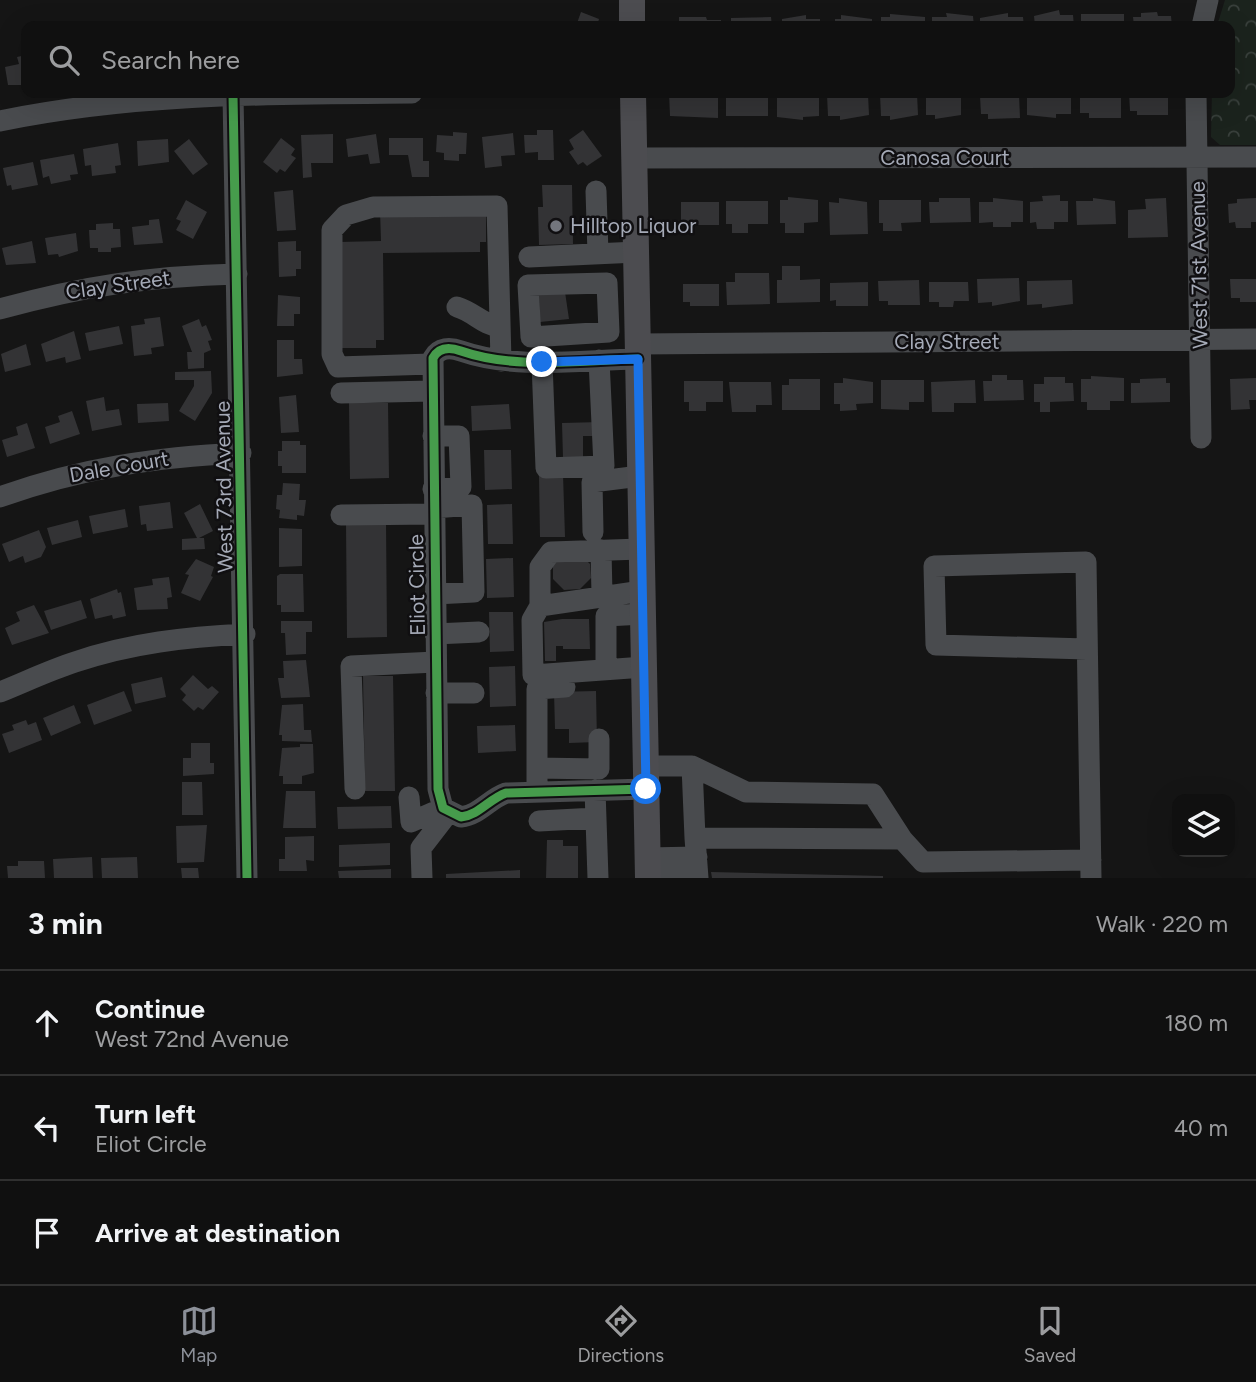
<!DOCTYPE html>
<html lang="en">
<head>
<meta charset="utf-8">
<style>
	body { margin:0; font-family:Figtree,sans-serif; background:#191919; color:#f1f3f6 }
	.controls { position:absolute; right:21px; bottom:21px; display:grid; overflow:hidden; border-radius:14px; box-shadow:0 7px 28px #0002 }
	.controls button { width:63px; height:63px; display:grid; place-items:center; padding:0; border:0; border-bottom:2px solid #303030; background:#101010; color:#f1f3f6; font:35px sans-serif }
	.stop { position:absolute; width:21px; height:21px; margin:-16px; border:5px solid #1a73e8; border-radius:50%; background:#fff }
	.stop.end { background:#1a73e8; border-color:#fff; box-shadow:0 2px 7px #0008 }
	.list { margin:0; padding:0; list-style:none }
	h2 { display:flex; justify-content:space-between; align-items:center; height:91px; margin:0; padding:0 28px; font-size:30px }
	h2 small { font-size:23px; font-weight:400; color:#9c9d9f }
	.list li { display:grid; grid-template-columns:46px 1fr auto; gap:21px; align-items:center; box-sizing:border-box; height:105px; padding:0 28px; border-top:2px solid #303030 }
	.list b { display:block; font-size:26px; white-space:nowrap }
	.list p { margin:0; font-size:23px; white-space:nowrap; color:#9c9d9f }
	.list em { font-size:23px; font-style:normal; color:#9c9d9f }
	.icon { flex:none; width:38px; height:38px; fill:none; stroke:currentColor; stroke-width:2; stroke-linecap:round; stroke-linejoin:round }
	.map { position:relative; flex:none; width:1256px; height:878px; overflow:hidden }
	.search { position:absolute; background:#101010; box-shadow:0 7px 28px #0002; left:21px; right:21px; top:21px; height:77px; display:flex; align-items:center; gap:18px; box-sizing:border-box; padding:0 24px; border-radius:14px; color:#9c9d9f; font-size:26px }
	.sheet { height:406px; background:#101010 }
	nav { display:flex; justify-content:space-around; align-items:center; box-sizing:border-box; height:98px; border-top:2px solid #303030; background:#101010; font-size:19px; color:#9c9d9f }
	nav a { display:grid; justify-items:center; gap:4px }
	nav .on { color:#8c9099 }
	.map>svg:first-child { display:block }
</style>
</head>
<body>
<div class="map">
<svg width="1256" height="878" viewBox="0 0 1256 878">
	<defs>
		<pattern id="park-crowns" width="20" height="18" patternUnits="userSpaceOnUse" patternTransform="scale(1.75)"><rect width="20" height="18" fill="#1b231d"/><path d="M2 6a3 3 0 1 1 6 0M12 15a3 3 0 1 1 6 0" fill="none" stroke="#39403c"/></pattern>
	</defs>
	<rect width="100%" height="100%" fill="#151515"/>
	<path fill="url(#park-crowns)" d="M1225 0H1256V145H1220L1211 137 1212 93H1230V26H1217Z"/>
	<path fill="#333335" d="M1059 10 1060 15H1073L1074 26H1035L1034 16Z
		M581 12 599 19 597 26H576Z
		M1157 12 1158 16H1171L1172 26H1134L1133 17H1141V13Z
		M946 13 973 16 974 26H932V17H947Z
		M1008 13V17H1023L1024 26H980V18Z
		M890 14 925 17V26H881V17H890Z
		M1081 14H1124V26H1081Z
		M806 15V19H820V26H782V19Z
		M841 15 872 19V26H835V19H841Z
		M679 17H706L707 20H721V26H679Z
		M771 17 772 26H731V18Z
		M26 55V85H8L5 67 19 64 17 57Z
		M669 93 718 94V118L670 116Z
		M736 93H768V116H726V94Z
		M833 93 868 94 869 115 840 120V116H828L827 95Z
		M917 93 918 115 890 120V116H881L880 94Z
		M926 93H961V115L935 119V115H926Z
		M1027 93H1071V114H1056V118L1027 115Z
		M1080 93 1121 94V118H1089V113H1080Z
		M1129 93H1168V115H1137V111H1130Z
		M1019 94 1020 118 988 119V114H981L980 96Z
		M777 95H819V116L803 117V120L777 117Z
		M537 130H553L554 160H538V152L525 153 524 135H537Z
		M583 130 602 156 587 166 583 162 578 165 569 152 574 149 569 140Z
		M453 132 467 133 466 154H459V161L444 160V153L436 152 437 135 453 136Z
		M513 133 515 155 501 156 502 166 485 168 482 137Z
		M333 134V163H311L312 177 303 178 301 135Z
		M376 134 380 163 370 164 368 154 348 157 346 139Z
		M281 138 295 149 291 155 296 158 285 172 280 169 277 173 263 162Z
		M389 138H423V161H429V177H412L408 155H389Z
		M168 139 169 162 138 166 137 141Z
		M189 139 208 164 193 175 174 151Z
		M118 143 121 165 115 166 116 173 92 176 91 165 85 166 83 149Z
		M74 154 78 174 70 175 71 180 51 184 49 176 43 178 40 160Z
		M33 162 38 185 12 190 11 185 7 186 3 168Z
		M542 185H572L573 244 539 245 538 207H543Z
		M293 190 296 230 277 231 274 192Z
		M1060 195V201H1068V222H1054V229H1037L1036 222 1030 223V202L1043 201 1042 196Z
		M788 197 818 200V222L804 223V233H785V223H780V200H788Z
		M839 198 867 202 868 234 830 235 829 202 839 203Z
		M939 198H970L971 222 930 223 929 202H939Z
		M993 198 1023 201V222H1011V227H993V222L979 223V202H993Z
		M1093 198 1115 201 1116 224 1077 225 1076 201H1093Z
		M1166 198 1168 237 1128 238V210L1146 209 1145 199Z
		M1256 198V222H1251V228H1236L1235 222 1229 223 1228 204 1237 203V199Z
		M186 200 207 212 193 239 176 230 181 221 176 219Z
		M879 200H921V222L901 223 902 231H883V223H879Z
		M726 201H768V224H748V233H732V224H726Z
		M681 202H719V225H681Z
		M486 208V242H480V252L383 253 384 340H376V348H341L339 242 381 241 380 210Z
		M159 219 163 243 134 245 132 227 149 225V220Z
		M113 223V229H120L121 247 111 248V252H98V248H90L89 230H96V224Z
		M76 233 78 251 59 257 58 254 48 255 45 238Z
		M32 241 36 263 6 265 2 248Z
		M296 241V251H301V269H296V276L279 277 278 242Z
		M782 266H800V280L820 279V302L777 303V280H782Z
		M735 273H769L770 304 727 305 726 282H735Z
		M1019 278 1020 301 992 306V302L978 303 977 279Z
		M1230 279H1256V302H1240V298H1231Z
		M919 280 920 305H888V301H879L878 281Z
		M1072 280 1073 304 1042 308V304L1027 305V281Z
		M868 282V306H836V300L830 301V283Z
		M929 282H968L969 301H954L953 307H939V302H929Z
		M683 284H719V306H690V302H683Z
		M565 292 569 319 540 322 539 294Z
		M278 295 300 297V314H294V326H277Z
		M160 317 164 346 151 348 152 354 134 356 131 326 145 324 144 319Z
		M199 319 202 327 206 325 212 340 208 341 211 350 204 353V368L188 369 187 352H192L182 326Z
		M119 326 123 344 89 351 85 333Z
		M74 331 81 359 66 363 65 357 46 362 41 344Z
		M277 340H294V359H302L303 374 277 377Z
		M26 344 31 365 5 372 1 354Z
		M211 371 212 393 195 421 179 411 194 386V380H175V372Z
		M992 375H1007V380H1023L1024 400 984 401 983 381H992Z
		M1091 376 1124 378V401H1110V410H1087V402H1081V379H1091Z
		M1044 377H1065V383H1073L1074 401 1050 402V412H1040V402H1034V384H1044Z
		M843 378 873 382V403L856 404 857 410 840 411V404H834V383H843Z
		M1166 378V383H1170V402L1131 403V383H1140V379Z
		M1256 378V400H1249L1250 409 1231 410 1230 379Z
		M789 379H820V410H782V385H789Z
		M881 380H924V402H909V410L881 409Z
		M975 380 976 403H954V412H932L931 382Z
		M684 381H723V402H706V411H689V402H684Z
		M729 382H771L772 405H756V412H732Z
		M296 395 299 432 281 433 279 397Z
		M104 397 106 411 119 409 122 425 92 431 86 401Z
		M168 403 169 421 138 423 137 404Z
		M349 403H388L389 478 350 479Z
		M509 404 511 429 472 431 471 406Z
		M72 411 80 434 50 444 45 427 60 422 58 416Z
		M601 422V436H583V457L563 458 562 423Z
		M27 423 35 448 7 457 2 440 18 435 16 427Z
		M282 441H300V445H306V473H282V466H278V451H282Z
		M484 450H511L512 489 485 490Z
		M539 474H563L565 537H540Z
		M283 483 300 484 299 500H306L304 516 297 515V520L279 518 280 510 276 509 277 495H282Z
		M170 502 173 528 147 531 146 524 141 525 139 506Z
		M200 504 213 531 199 538H204L205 549 182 550V539L197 538 184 513Z
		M512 504 513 544H488L487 505Z
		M125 509 128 527 93 534 89 516Z
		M78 520 82 537 52 545 47 528Z
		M386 522 387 637 347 638 346 523Z
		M279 528 302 529V566L279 567Z
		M39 530 46 547 41 557 25 563 23 556 9 562 2 544Z
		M579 553 590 564 591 578 580 589 564 590 553 579V563Z
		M513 558 514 597 487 598 486 559Z
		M196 559 214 567 211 576 213 577 200 601 181 593 189 575 185 574Z
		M280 574H303L304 612H281V605H277V576Z
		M169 577 172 597 167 598 168 609 137 610 134 588 153 585 152 579Z
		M117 589 118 593 121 592 126 616 113 619 112 615 95 619 90 599Z
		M81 600 87 618 51 630 44 611Z
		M34 605 49 633 12 645 5 628 20 621 16 612Z
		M489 612H513L514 651 490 652Z
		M562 619H589L590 649H563V646H556V661H545L544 622Z
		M281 621H312V632H306V654L286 655 285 633H281Z
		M306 660 310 697 281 698 278 678H284L283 661Z
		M515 666 516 706 490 707 489 667Z
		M193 675 208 689 212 686 219 692 203 710 198 707 194 711 182 700 186 695 180 689Z
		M363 676H393L395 791H365Z
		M162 677 166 697 135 704 131 684Z
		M124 691 132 711 94 725 87 705Z
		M596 691 597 742 569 743V729H555L554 692Z
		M303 704 304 730H311L312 742 282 741V735H279L282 705Z
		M74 705 81 723 51 736 43 718Z
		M26 720 28 725 36 722 42 740 9 753 2 734 14 730 12 725Z
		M515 725 516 751 478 753 477 726Z
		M191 743H210V763H214V774L183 776V758H191Z
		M300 744H313L314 773 302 776V784H283V776H279L282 748 300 747Z
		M182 782H202L203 815H182Z
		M286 791H315L316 828H283Z
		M391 806 392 828 338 829 337 807Z
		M207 825 204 862 177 863 176 826Z
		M314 836V861L306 860 307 871H279V859H285V837Z
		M547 840H563V846H578V878H546Z
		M390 843V865L339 867V845Z
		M92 857 93 878H54L53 859Z
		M137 857 138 878H102L101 858Z
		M18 861H44L45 878H8L7 866H18Z
		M181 868H198L199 878H182Z
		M391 869V878H339L338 871Z
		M520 870V878H446V874Z
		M711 872 883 876V878H712Z"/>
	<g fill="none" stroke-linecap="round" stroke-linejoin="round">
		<path stroke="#494b4e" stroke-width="21" d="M1202 26 1208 0
			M1196 93 1201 438
			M233 95 247 878
			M0 121C136 93 273 94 412 93
			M635 158 1256 157
			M596 191 598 254
			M529 257 637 252
			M607 283 609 332 531 337 528 285Z
			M457 307C474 312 483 325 500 327
			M0 309C83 286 152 276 237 274
			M638 344 1256 339
			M638 359C579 360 516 370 461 351 450 347 439 347 433 358L438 789 443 808 461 817C479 815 489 799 506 793L646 789
			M542 362 546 468 604 466 599 360
			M431 364 338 367 332 354V230L346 215 373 207 497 206 501 361
			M341 393 432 391
			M433 436H459L461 487 433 489
			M0 497C80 468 157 457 241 453
			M434 508 472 505 474 592 435 594
			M341 515 434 514
			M593 532 592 482 640 476
			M641 549 551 552 540 567V606L532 620 533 675 644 667
			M601 550 602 595
			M540 606 642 591
			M435 634 479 632
			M1087 649 936 645 934 566 1086 562 1091 878
			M606 670V616L643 614
			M0 692C25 682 50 670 75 662 131 643 187 637 245 634
			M436 693H474
			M645 766H692L746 792 873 794 902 839
			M692 766 695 838
			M537 768 599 769V739
			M355 789 351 666 436 662
			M595 790 598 878
			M537 791V689L565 687
			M409 797 411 822 443 808
			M539 821 596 818
			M647 858 697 857
			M648 873 697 872
			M422 878 421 848 448 813
			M698 878 695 838 902 839 923 862 1091 860"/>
		<path stroke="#4c4c50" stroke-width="26" d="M632 0V26
			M633 93 648 878"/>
		<defs>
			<path id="cycleway" d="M233 95 247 878
				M638 359C579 360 516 370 461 351 450 347 439 347 433 358L438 789 443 808 461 817C479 815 489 799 506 793L646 789"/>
		</defs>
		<use href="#cycleway" stroke="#100f11" stroke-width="13"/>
		<use href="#cycleway" stroke="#469c4c" stroke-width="9"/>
	</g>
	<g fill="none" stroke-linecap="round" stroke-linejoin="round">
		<path stroke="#1a73e8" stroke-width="9" d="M542 362 638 359 646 789"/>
	</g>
	<circle fill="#73767e" stroke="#100f11" stroke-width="2.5" cx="556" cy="226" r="7"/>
	<g text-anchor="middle" stroke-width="5" stroke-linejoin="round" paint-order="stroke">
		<g font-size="21" fill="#a5aab7" stroke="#100f11">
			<text x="945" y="165">Canosa Court</text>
			<text transform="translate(1199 265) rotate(-91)" y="7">West 71st Avenue</text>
			<text transform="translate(118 285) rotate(-8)" y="7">Clay Street</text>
			<text x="947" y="349">Clay Street</text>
			<text transform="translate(119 467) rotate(-10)" y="7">Dale Court</text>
			<text transform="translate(224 487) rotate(-91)" y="7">West 73rd Avenue</text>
			<text transform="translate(417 585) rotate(-91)" y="7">Eliot Circle</text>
		</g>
		<g font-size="21" fill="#a5aab7" stroke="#100f11" text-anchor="start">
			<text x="570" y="233">Hilltop Liquor</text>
		</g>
	</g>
</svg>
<div class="controls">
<button><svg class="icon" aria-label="layers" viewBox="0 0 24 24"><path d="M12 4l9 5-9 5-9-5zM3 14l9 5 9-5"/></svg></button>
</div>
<div class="stop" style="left:646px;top:789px"></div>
<div class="stop end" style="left:542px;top:362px"></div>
<div class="search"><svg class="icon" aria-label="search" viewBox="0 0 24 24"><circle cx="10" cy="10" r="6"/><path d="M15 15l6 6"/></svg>Search here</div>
</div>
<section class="sheet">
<h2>3 min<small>Walk · 220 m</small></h2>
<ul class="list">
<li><svg class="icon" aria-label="ahead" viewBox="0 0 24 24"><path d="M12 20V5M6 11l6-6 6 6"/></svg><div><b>Continue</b><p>West 72nd Avenue</p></div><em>180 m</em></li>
<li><svg class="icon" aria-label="left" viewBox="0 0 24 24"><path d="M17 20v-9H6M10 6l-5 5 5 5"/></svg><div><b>Turn left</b><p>Eliot Circle</p></div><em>40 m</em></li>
<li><svg class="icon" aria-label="arrive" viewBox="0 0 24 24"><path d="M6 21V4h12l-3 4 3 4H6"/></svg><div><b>Arrive at destination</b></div></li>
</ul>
</section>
<nav>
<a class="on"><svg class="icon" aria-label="map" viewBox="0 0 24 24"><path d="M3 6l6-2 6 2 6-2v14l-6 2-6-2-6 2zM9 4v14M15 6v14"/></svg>Map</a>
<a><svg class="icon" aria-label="directions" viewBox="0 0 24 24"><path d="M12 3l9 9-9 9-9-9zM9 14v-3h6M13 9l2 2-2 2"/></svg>Directions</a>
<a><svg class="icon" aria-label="saved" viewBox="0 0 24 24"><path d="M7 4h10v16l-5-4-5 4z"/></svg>Saved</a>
</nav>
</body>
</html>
